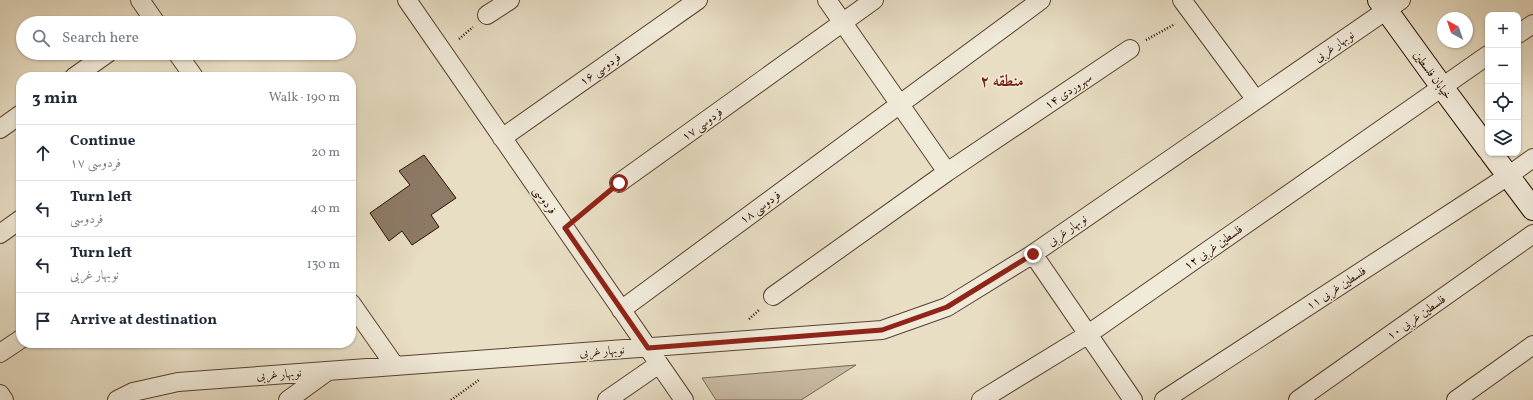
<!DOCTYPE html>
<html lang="en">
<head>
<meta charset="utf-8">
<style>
	body { margin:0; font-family:Vollkorn,Amiri,serif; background:#f2f2f3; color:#1f2937 }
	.controls { position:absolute; right:12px; top:12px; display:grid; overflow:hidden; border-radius:8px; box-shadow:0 1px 3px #0004 }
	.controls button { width:36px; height:36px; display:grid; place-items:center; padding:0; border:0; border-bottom:1px solid #e0e1e3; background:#fff; color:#1f2937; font:20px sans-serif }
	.compass { position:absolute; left:1437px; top:12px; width:36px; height:36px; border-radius:50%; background:#fff; box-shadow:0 1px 3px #0004; rotate:320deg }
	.stop { position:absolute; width:12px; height:12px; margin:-9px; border:3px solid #8f2418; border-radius:50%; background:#fff }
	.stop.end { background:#8f2418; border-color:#fff; box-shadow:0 1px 4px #0008 }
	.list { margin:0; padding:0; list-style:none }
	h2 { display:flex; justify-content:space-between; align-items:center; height:52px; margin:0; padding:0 16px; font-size:17px }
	h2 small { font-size:13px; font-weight:400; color:#747a83 }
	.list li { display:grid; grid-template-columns:26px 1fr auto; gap:12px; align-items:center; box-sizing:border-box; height:56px; padding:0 16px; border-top:1px solid #e0e1e3 }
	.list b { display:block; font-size:15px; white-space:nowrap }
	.list p { margin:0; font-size:13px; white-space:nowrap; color:#747a83 }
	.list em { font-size:13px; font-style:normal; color:#747a83 }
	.icon { flex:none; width:22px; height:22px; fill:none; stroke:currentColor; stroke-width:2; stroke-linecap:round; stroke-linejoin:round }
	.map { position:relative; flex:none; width:1533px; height:400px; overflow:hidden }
	.search { position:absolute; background:#fff; box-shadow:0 1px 3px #0004; left:16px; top:16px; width:340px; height:44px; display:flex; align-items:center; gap:10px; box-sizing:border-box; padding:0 14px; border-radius:22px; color:#747a83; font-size:15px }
	.panel { position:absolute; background:#fff; box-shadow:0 1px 3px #0004; left:16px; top:72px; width:340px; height:276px; border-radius:16px }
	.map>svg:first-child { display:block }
</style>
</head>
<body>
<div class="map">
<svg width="1533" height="400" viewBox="0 0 1533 400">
	<rect width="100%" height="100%" fill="#e8dec4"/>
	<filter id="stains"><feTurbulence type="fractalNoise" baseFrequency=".005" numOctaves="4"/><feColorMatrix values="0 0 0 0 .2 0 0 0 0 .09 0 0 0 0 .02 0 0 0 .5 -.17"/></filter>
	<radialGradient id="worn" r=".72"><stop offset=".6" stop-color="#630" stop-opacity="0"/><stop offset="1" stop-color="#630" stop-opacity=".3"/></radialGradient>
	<path fill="#c8baa3" stroke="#7a6452" d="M856 365 801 400H716L702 378Z"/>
	<path fill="#8d7a66" stroke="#2b0d00" d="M424 155 456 198 431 215 439 227 412 245 402 231 389 241 370 213 410 185 399 171Z"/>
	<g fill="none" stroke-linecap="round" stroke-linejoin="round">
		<defs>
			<path id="street" d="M140 0 156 23
				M407 0 684 400
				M827 0 947 172
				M1182 0 1256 100
				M487 15 510 0
				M1518 34 1533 24
				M177 53 194 77
				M74 77 108 53
				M0 129 21 114
				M502 138 698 0
				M619 183 874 0
				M0 234 21 219
				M1033 254 1133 400
				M773 296 947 172 1130 49
				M351 303 395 366
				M621 310 1041 0
				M0 353 21 339
				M0 394 4 400
				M117 400 133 392 178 382 882 330 947 307 1033 254 1401 0
				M288 400 328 371
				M607 400 659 364
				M981 400 1087 335 1488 55
				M1164 400 1508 176 1533 158
				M1298 400 1533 234
				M1456 400 1533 345"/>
			<path id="secondary" d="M1379 0 1442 87 1488 149
				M1491 153 1533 209"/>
		</defs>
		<use href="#street" stroke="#5a4131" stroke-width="20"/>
		<use href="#secondary" stroke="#2b0d00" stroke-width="24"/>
		<path stroke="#2b0d00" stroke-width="2.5" stroke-dasharray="1 2" stroke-linecap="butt" d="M459 39 473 27
			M1146 40 1175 24
			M581 215 605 195
			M749 319 759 310
			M451 400 479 380"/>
		<use href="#street" stroke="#f0ead9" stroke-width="18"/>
		<use href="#secondary" stroke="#f0ead9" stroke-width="22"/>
	</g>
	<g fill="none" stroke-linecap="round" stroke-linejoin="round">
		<path stroke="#8f2418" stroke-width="5" d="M619 183 565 228 648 348 882 330 947 307 1033 254"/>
	</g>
	<g text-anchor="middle" stroke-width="3" stroke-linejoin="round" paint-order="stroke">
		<g font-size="12" fill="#2b0d00" stroke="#f0ead9">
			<text transform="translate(1334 46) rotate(-34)" y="4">نوبهار غربی</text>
			<text transform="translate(600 69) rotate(-35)" y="4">فردوسی ۱۶</text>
			<text transform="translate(1433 75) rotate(54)" y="4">خیابان فلسطین</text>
			<text transform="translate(1068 91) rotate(-34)" y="4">سهروردی ۱۴</text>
			<text transform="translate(702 124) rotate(-36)" y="4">فردوسی ۱۷</text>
			<text transform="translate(545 200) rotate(55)" y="4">فردوسی</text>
			<text transform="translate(760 207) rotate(-36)" y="4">فردوسی ۱۸</text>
			<text transform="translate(1067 230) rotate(-35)" y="4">نوبهار غربی</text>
			<text transform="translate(1213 247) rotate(-35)" y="4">فلسطین غربی ۱۲</text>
			<text transform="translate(1336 288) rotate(-33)" y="4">فلسطین غربی ۱۱</text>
			<text transform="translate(1416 317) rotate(-35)" y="4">فلسطین غربی ۱۰</text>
			<text transform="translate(602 351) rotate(-4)" y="4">نوبهار غربی</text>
			<text transform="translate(279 374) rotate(-4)" y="4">نوبهار غربی</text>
		</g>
		<g font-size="16" font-weight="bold" fill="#7a1f14" stroke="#f0ead9">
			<text x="1002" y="86">منطقه ۲</text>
		</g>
	</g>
	<rect width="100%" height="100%" filter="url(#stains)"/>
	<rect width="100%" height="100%" fill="url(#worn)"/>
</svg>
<div class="controls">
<button>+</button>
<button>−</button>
<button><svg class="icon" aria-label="locate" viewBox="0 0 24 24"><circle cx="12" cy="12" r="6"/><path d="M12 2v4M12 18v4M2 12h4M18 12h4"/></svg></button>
<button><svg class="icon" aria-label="layers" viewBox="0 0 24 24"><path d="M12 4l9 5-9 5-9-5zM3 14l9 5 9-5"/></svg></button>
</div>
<svg class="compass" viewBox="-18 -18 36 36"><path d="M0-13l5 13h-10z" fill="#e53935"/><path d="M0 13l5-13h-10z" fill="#747a83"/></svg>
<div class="stop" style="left:619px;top:183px"></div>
<div class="stop end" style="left:1033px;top:254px"></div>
<div class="search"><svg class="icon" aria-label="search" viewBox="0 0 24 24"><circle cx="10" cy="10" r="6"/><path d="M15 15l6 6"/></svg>Search here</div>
<section class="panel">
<h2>3 min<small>Walk · 190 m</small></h2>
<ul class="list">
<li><svg class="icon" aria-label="ahead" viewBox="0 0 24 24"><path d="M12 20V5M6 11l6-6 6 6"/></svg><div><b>Continue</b><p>فردوسی ۱۷</p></div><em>20 m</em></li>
<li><svg class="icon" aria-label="left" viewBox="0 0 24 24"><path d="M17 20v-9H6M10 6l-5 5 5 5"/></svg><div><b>Turn left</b><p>فردوسی</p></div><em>40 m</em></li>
<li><svg class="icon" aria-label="left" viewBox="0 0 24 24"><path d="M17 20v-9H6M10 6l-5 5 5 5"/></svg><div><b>Turn left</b><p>نوبهار غربی</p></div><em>130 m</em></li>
<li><svg class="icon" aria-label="arrive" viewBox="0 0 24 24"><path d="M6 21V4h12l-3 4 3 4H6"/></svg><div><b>Arrive at destination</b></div></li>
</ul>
</section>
</div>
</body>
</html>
